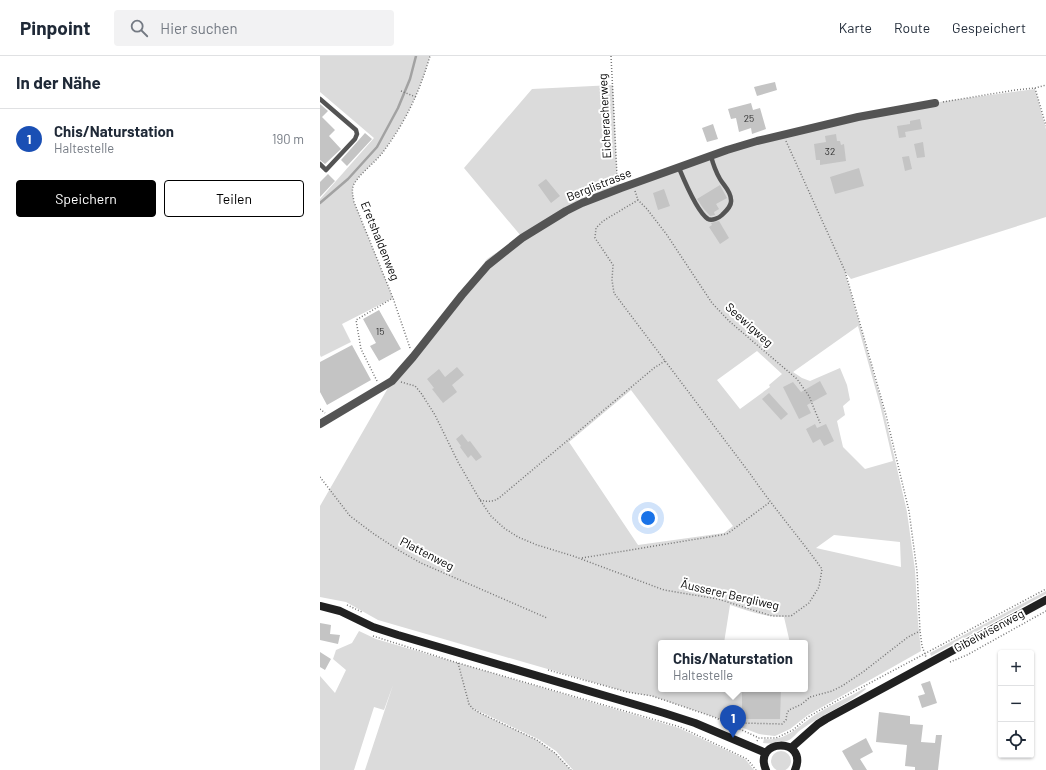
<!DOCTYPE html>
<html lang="de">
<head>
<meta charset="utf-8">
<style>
	body { margin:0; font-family:Barlow,sans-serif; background:#f2f2f3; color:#1f2937 }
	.controls { position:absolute; right:12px; bottom:12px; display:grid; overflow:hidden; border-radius:4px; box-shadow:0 1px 3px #0004 }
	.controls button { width:36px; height:36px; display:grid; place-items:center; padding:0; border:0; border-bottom:1px solid #e0e1e3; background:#fff; color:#1f2937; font:20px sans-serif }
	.you { position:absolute; left:328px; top:462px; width:14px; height:14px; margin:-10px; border:3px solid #fff; border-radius:50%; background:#1a73e8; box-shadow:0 0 0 6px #1a73e833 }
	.badge { display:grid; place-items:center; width:26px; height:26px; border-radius:50%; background:#000; color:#fff; font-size:13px; font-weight:700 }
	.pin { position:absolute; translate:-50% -33px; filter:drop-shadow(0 1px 2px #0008) }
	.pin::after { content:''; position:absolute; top:21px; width:14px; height:12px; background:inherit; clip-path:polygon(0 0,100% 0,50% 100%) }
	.popup { position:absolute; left:338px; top:584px; width:150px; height:52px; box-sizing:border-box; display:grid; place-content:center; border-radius:4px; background:#fff; filter:drop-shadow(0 1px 3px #0005); font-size:13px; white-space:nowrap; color:#747a83 }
	.popup b { font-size:15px; color:#1f2937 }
	.popup::after { content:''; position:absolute; left:50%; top:100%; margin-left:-8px; border:8px solid transparent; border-top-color:#fff }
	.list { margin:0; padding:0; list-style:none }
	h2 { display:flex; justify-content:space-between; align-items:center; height:52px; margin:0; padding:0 16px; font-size:17px }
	h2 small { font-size:13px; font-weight:400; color:#747a83 }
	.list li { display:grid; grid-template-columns:26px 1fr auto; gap:12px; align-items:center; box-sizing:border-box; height:60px; padding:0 16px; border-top:1px solid #e0e1e3 }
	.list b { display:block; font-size:15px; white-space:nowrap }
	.list p { margin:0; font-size:13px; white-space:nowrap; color:#747a83 }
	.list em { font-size:13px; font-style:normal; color:#747a83 }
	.actions { display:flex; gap:8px; padding:12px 16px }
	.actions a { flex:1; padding:9px 0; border:1px solid #000; border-radius:4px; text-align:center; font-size:14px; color:#000 }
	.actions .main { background:#000; color:#fff }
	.icon { flex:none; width:22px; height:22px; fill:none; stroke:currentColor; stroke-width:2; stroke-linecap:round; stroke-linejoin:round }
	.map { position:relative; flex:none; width:726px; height:714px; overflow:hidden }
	header { display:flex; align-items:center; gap:24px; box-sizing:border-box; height:56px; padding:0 20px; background:#fff; border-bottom:1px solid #e0e1e3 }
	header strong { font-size:19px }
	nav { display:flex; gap:22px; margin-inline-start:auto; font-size:14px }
	.search { width:280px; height:36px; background:#f2f2f3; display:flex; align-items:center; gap:10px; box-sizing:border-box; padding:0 14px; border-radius:4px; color:#747a83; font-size:15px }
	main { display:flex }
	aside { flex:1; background:#fff }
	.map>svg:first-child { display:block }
</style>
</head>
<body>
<header>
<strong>Pinpoint</strong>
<div class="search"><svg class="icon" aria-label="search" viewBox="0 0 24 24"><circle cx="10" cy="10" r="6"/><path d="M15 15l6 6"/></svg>Hier suchen</div>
<nav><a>Karte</a><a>Route</a><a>Gespeichert</a></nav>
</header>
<main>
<aside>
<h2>In der Nähe<small></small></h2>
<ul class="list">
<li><span class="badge" style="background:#1a4fb4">1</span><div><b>Chis/Naturstation</b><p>Haltestelle</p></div><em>190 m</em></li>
</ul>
<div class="actions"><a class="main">Speichern</a><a>Teilen</a></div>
</aside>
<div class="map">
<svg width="726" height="714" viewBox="0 0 726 714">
	<rect width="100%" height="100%" fill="#fff"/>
	<path fill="#dbdbdb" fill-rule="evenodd" d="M0 0H110C100 35 85 67 63 96 55 107 41 116 34 128 31 135 33 139 34 146L73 242 22 268 31 286 1 301 0 299V143L54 82 0 36Z
		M293 29 297 119 300 130 464 76 612 47 715 33 726 73V161L531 223 525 216 563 351 587 456 595 514 598 566 601 595 488 659 470 673 455 680 439 678 394 661 332 640 307 636 58 564 26 546 0 541V450L72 325 167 203 201 180 144 112 212 33ZM538 270 560 349 573 405 545 413 523 391 517 365 525 359 523 350 530 344 527 329 520 312 490 325 482 322 473 316ZM437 295 462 318 449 329 450 331 420 353 397 324ZM311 334 413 470 404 477 318 489 249 386ZM514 479 580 486 581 511 496 492ZM410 549C428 555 445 561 464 561L470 587H485V633H433V662L422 663V633H341V587H404ZM460 634V663H444Z
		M726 535V538L611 600 610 597Z
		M39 575 56 583 359 672 425 703 434 714H253L236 695 218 683 152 652 160 657 217 684 235 697 251 714H45L73 629 64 654 54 651 34 714H0V620L15 637 26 614 13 603 16 594 32 587Z
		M545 632 546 633C527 649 502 658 482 673 477 676 473 683 467 685 462 687 449 688 443 687L444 683C467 686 480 668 498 657 513 648 529 641 545 632Z
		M451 705a10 10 0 1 1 20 0a10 10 0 1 1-20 0Z"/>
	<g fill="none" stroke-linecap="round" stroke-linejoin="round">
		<path stroke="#a2a2a2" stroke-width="2.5" d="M0 147 28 123 57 91 78 52 90 23 96 0"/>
	</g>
	<path fill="#c4c4c4" d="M455 26 457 34 437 40 434 31Z
		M431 47 433 54 440 52 446 73 432 78 431 72 419 76 416 62 411 63 408 53Z
		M0 48 8 55 2 61 15 74 9 80 21 93 5 108 0 104Z
		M600 63 602 73 585 76 586 81 579 82 577 70 590 68V65Z
		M393 68 398 83 387 86 382 72Z
		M45 77 52 83 27 110 21 104Z
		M516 78 517 85H520L521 89 524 88 526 105 500 109V104H496L494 88 506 86 505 80Z
		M603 86 605 101 597 102 594 88Z
		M589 100 592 113 585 115 582 101Z
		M539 112 544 130 515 138 510 121Z
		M8 118 15 125 0 141V126Z
		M226 123 240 140 231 147 218 129Z
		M400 129 407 142 396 148 399 153 394 156 395 159 390 160 383 152 377 143Z
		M344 133 350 150 338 154 333 137Z
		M399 165 409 182 400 188 389 171 392 169 391 167Z
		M59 254 81 293 59 305 50 290 56 287 43 263Z
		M32 289 51 324 7 349 0 336V306Z
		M137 311 144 319 132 329 137 336 123 347 112 333 114 332 107 323 119 313 125 321Z
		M500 325 507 338 487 349 491 357 479 363 463 331 473 326 481 336Z
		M449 337 468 358 461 364 442 343Z
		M495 368 497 372 506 368 514 385 504 390 500 383 493 387 486 373Z
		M142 378 148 386 150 385 162 401 156 405 151 399 148 402 140 391 141 390 136 383Z
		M0 567 11 569 10 578 20 579 18 588 0 584Z
		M0 596 11 603 5 614 0 611Z
		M610 625 617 647 602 652 598 640 605 638 601 628Z
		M422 633 461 634 460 663H422Z
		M559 656 590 660V668L603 669 601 686 615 687 616 679H622L618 714H595V711L585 710 587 689 556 686Z
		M546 682 553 696 540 703 547 714H533L522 695Z"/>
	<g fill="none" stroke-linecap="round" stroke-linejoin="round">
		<path stroke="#767676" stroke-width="1.5" stroke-dasharray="1 2" stroke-linecap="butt" d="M291 0 297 119 299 125
			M715 32 726 70
			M81 35 96 41
			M623 46 695 34 715 32 726 29
			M466 85 525 215 566 359 589 455 597 515 600 575 602 590 606 601
			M315 135 318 144 327 153 347 179 392 247 409 265 477 323 489 340 500 367
			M90 292 73 242 34 146C33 139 31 135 34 128 41 116 55 107 63 96 85 67 100 35 110 0
			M57 325 41 293 36 264 73 242
			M81 326 95 330 101 337 115 359 138 406 160 444 171 460 184 472 198 481 217 489 253 500 344 534 398 543 452 560H471L489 547 499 531 502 513C479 481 453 451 431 419L294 237 292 224 293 209 275 182 276 172 283 165 318 144
			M0 353 5 357
			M0 421 30 460 54 478 80 495 101 507 227 562
			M160 444C168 446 173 446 179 442L334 312 345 305
			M262 502 407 478 450 446
			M27 549 42 556
			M53 580 138 607 360 671 427 703 436 714
			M630 606 647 599 726 555
			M138 607 149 648 152 652 160 657 217 684 235 697 251 714
			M228 614 307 636 332 640 394 661 439 682
			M400 663 404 661 421 667 462 668 466 664 467 657 469 654 482 648 490 641 512 635 522 630 543 616 588 581 600 575
			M437 685 439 682H456L473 674 488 661 518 644 726 533"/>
		<path stroke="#545454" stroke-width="4.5" d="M0 43 36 74 37 78 35 83 6 114 0 108
			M359 112C364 124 377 156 388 163 392 165 399 162 402 159 406 155 412 150 411 144 411 135 404 130 400 123 396 116 393 108 391 100"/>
		<path stroke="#545454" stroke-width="8" d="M0 368 72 325 93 301 142 239 168 209 202 182 246 155 262 147 301 132 407 94 437 85 538 61 615 47"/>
		<path stroke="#212121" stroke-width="8" d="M0 550 20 555 53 571 78 579 344 657 375 667 446 697
			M471 692 498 668 506 663 726 544
			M446 714C432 682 489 681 475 714"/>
	</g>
	<g text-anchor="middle" stroke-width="4" stroke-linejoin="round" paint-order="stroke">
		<g font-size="10" fill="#313131">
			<text x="429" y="66">25</text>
			<text x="510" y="99">32</text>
			<text x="60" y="279">15</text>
		</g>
		<g font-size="12" fill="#000" stroke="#fff">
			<text transform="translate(285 60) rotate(-93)" y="4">Eicheracherweg</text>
			<text transform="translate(279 129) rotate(-22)" y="4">Berglistrasse</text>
			<text transform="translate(60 185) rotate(68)" y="4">Eretshaldenweg</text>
			<text transform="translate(429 269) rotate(42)" y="4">Seewigweg</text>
			<text transform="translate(107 498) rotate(27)" y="4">Plattenweg</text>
			<text transform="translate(410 539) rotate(13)" y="4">Äusserer Bergliweg</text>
			<text transform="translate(669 575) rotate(-28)" y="4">Gibelwisenweg</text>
		</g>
	</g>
</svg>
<div class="controls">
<button>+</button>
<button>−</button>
<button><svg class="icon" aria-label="locate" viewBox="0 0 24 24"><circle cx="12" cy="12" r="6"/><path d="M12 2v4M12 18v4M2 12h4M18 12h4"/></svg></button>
</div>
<div class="you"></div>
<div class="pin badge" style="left:413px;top:682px;background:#1a4fb4">1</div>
<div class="popup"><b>Chis/Naturstation</b>Haltestelle</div>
</div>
</main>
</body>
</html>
